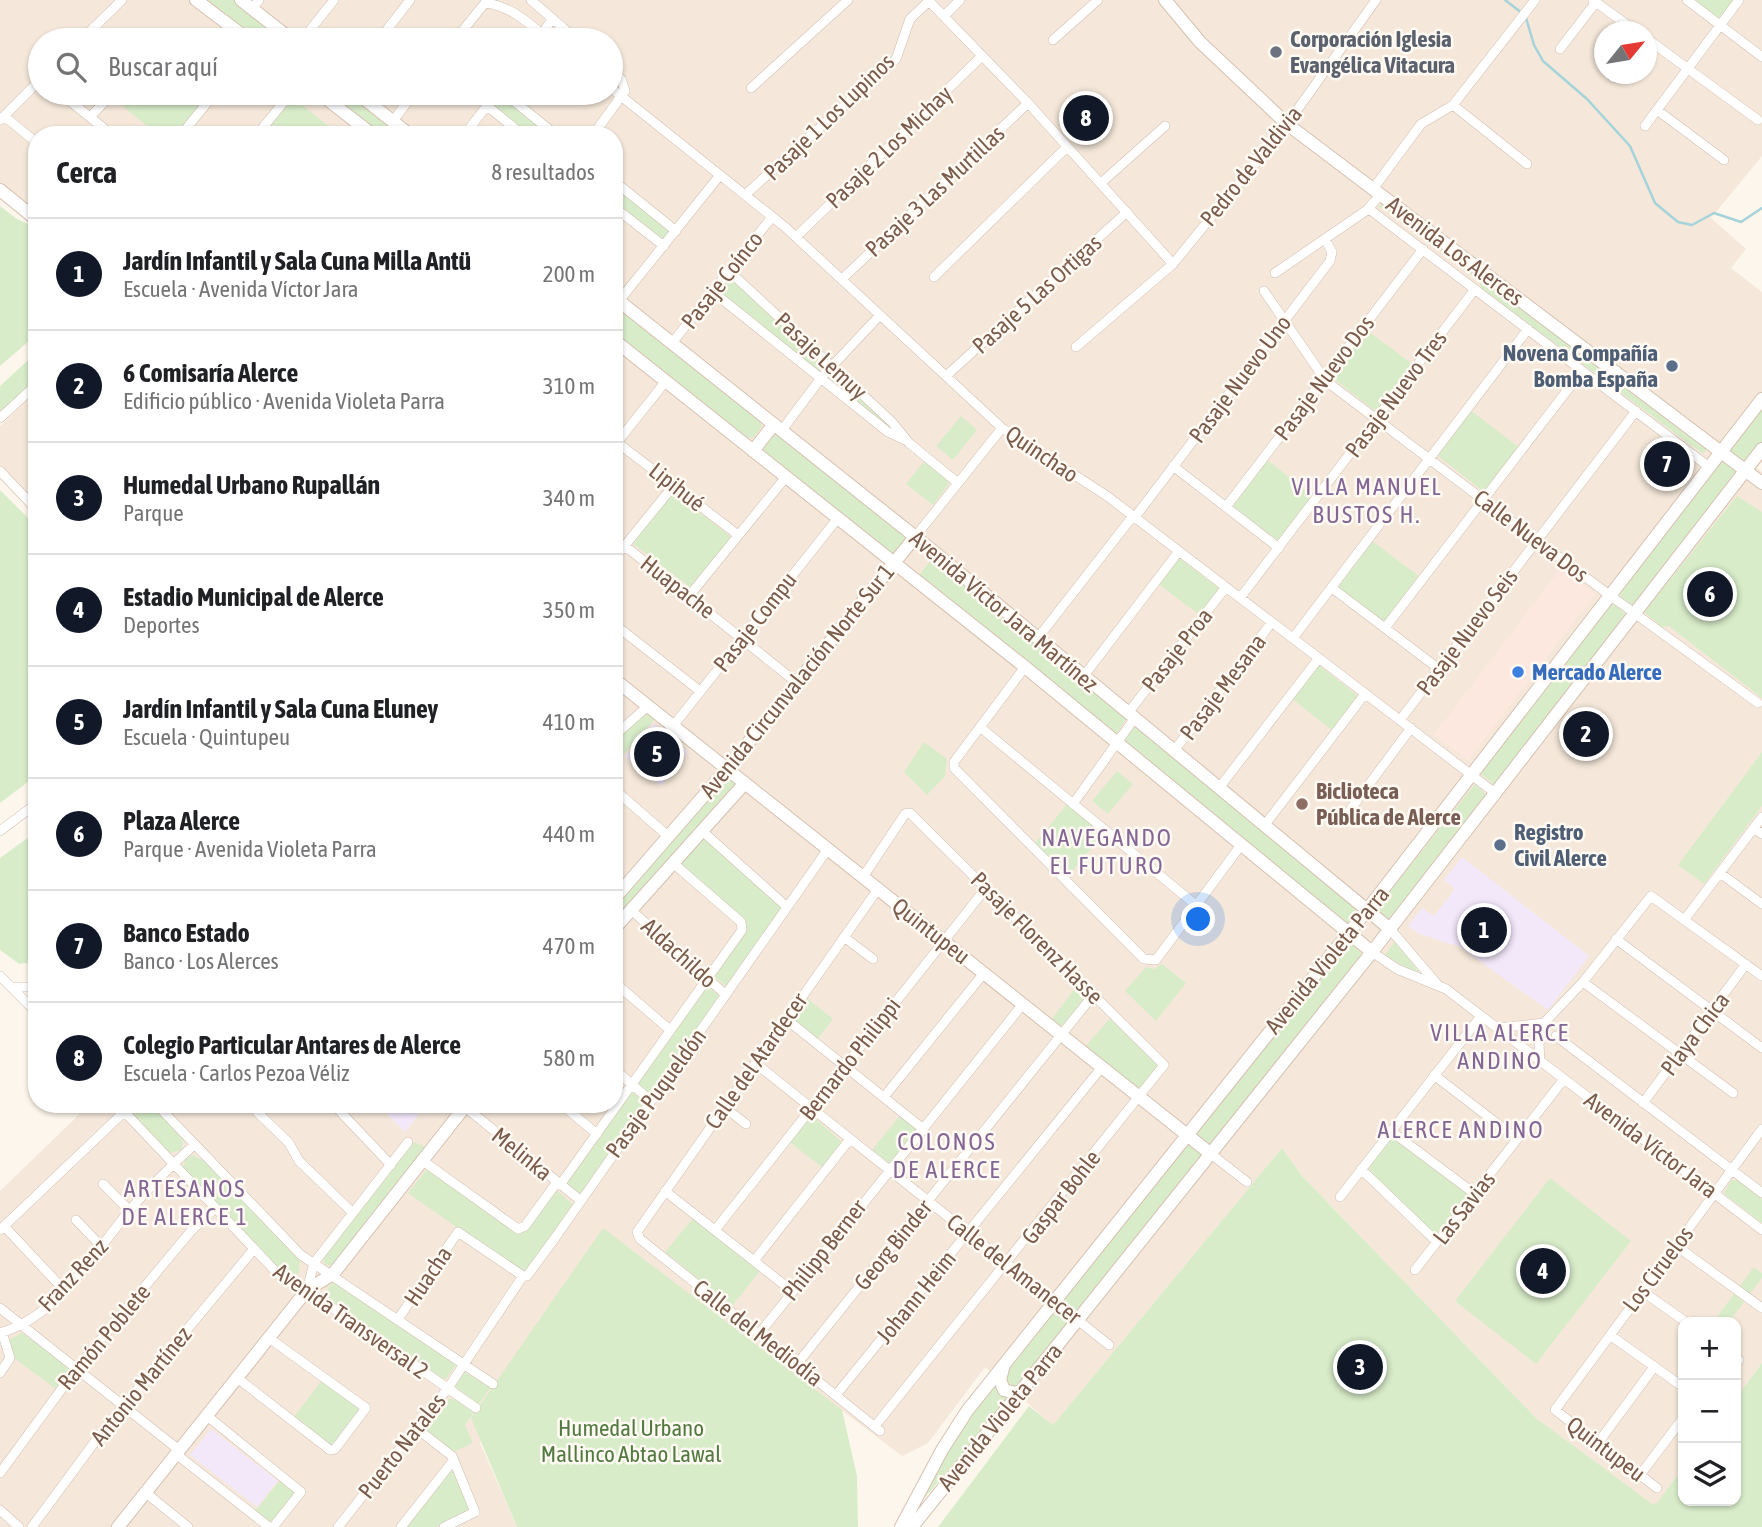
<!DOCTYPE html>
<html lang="es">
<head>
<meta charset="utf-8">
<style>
	body { margin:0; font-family:"Asap Condensed",sans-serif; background:#f2f2f2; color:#202124 }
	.controls { position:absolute; right:21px; bottom:21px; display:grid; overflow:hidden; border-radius:14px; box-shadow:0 2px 5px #0004 }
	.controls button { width:63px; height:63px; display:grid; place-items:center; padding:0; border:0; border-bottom:2px solid #e0e0e0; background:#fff; color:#202124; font:35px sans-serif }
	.compass { position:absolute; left:1594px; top:21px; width:63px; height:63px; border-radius:50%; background:#fff; box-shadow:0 2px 5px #0004; rotate:60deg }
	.you { position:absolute; left:1199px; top:920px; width:24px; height:24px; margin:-18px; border:5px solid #fff; border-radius:50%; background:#1a73e8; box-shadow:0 0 0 10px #1a73e833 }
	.badge { display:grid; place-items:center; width:46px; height:46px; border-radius:50%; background:#111827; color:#fff; font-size:23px; font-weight:700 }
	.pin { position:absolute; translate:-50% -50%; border:4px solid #fff; box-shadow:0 2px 7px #0006 }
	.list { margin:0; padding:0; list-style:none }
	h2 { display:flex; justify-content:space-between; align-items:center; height:91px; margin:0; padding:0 28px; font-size:30px }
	h2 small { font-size:23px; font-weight:400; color:#757577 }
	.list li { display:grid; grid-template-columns:46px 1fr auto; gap:21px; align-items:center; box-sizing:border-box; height:112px; padding:0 28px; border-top:2px solid #e0e0e0 }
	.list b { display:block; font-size:26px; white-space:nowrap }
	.list p { margin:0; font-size:23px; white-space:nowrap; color:#757577 }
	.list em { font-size:23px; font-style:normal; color:#757577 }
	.icon { flex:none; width:38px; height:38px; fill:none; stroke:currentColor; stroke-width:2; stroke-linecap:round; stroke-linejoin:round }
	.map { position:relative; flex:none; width:1762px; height:1527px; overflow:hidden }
	.search { position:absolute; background:#fff; box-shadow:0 2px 5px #0004; left:28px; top:28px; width:595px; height:77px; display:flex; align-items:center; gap:18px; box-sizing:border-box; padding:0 24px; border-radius:38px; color:#757577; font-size:26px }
	.panel { position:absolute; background:#fff; box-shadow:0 2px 5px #0004; left:28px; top:126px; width:595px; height:987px; border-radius:28px }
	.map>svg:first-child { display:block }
</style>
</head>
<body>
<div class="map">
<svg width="1762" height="1527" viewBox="0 0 1762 1527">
	<rect width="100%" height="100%" fill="#fdf6ec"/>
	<path fill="#f5e8da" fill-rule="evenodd" d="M0 0H1762V156L1711 218 1746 249 1731 268 1762 292V461L1757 468 1762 472V1363L1736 1398V1322H1683V1468L1655 1507 1536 1418 1302 1176 1282 1148 1053 1425 985 1367 928 1443 902 1456 603 1229 480 1443 517 1527H0V1191L90 1104H614V135H37V230L0 199ZM1604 32H1646V74H1604ZM40 40H611V93H40Z
		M37 391V519L0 479V426Z"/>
	<path fill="#fde8e0" d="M1561 568 1595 594 1468 760 1434 735Z"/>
	<path fill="#f3e8fa" d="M653 723 688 752 661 786 625 756Z
		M1462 857 1589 956 1548 1010 1460 947 1420 934 1408 926 1422 908 1434 916 1455 889 1444 880Z
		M377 1104H427L405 1132Z
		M211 1429 278 1481 257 1507 190 1455Z"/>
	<path fill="#d8ecc9" d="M205 0H235L285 40H258Z
		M1693 0H1736L1720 21Z
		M120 93H202L205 100 176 135H158L114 99Z
		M328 93H351L404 135H381Z
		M503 97 552 135H528L495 108Z
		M293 98 332 129 327 135H263Z
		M614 185 670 230 665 240 614 203Z
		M1383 203 1707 449 1703 454 1481 288 1479 280 1385 209 1377 207Z
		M0 206 17 219 37 228V334L0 366Z
		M729 276 825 365 820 372 721 295 718 290Z
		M614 303 759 418 762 426 753 438 744 437 614 333Z
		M1365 329 1415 366 1378 413 1330 376Z
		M37 352V378L0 413V386Z
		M833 372 893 425 899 435 828 378Z
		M1762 408V442L1745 463 1729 450Z
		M1470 410 1520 448 1484 492 1438 456Z
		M961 416 977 430 953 460 936 446Z
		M774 432 906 537 893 555 763 452 761 449Z
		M1266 459 1314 497 1278 541 1232 508V503Z
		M925 460 950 482 933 505 906 484Z
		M1721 461 1738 472 1633 606 1621 597 1620 592Z
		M0 490 37 527V775L0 803Z
		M674 492 731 537 691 588 632 543Z
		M1737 496 1762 512V698L1669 626 1662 627 1644 612Z
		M1372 541 1420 577 1384 623 1338 588Z
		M1178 557 1220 589 1201 616 1157 583Z
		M932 559 1126 719 1116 735 919 575Z
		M1610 604 1618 606 1627 617 1494 785 1480 773Z
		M1319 665 1359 697 1334 732 1291 698Z
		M647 712 655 719 614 765V739Z
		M1135 726 1359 910 1348 926 1124 740Z
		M924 742 947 759 945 776 927 795 904 772Z
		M1762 752V806L1704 884 1678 865Z
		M1117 771 1133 784 1108 814 1092 801Z
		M726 778 734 781V786L614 923V906Z
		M1475 784 1487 796 1389 921 1375 910Z
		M1068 803 1104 833 1069 875 1035 843Z
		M37 831V961L19 964 0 950V858Z
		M703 838 783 907 727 987 714 976 745 927 681 866 680 862Z
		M1395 941 1419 972 1405 967 1385 955Z
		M1349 942 1363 955 1210 1146 1196 1133Z
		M1162 964 1186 983 1156 1021 1125 991 1146 967 1154 969Z
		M1078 984 1088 997 1066 1024 1059 1026 1051 1020Z
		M707 985 720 997 649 1095 636 1082Z
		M807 998 833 1019 817 1040 796 1023V1013Z
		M1112 1016 1160 1063 1141 1091 1085 1047Z
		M633 1090 645 1101V1105L582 1194H578L566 1183Z
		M123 1104H150L183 1139 182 1150 169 1153Z
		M901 1114 915 1126 916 1131 889 1163 872 1150Z
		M811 1115 842 1142 823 1168 788 1141Z
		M1393 1137 1468 1194 1439 1234 1434 1235 1371 1173 1369 1166Z
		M414 1142 426 1147 333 1265H326L323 1259Z
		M1188 1144 1203 1155 1077 1314 1063 1301Z
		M1282 1148 1302 1176 1536 1418 1652 1504 1657 1503 1683 1468V1501H1736V1398L1762 1363V1527H938L1029 1406 1053 1425Z
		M192 1155 205 1161 300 1261 299 1273 289 1276 277 1267 183 1168 185 1160Z
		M427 1169 515 1232 556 1190 574 1205 527 1273 523 1274 408 1193Z
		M1550 1178 1631 1241 1536 1364 1455 1301Z
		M1731 1180H1737L1762 1199V1223L1724 1194Z
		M694 1217 761 1270 732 1306 665 1252Z
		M603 1228 842 1410 857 1476 858 1527H517L471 1418Z
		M1754 1267 1762 1273V1278L1749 1295 1739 1287Z
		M332 1283 338 1284 456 1365 445 1380 329 1300 326 1291Z
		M1734 1294 1744 1302 1729 1322H1713Z
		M1055 1312 1069 1322 1017 1388 1009 1389 1003 1377Z
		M22 1333 71 1368 56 1389 14 1358 8 1340Z
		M464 1371 490 1388 479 1404 454 1386Z
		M322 1380 362 1409 332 1446 294 1417Z
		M995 1384 1010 1398 921 1502 951 1441Z
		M449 1399H456L474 1412 465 1425 473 1443 453 1452 424 1429Z
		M449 1470H455L471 1508 468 1514 436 1527H403Z
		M281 1479 296 1494 275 1522 270 1524 254 1512Z"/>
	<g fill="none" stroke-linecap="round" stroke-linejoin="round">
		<path stroke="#a5d3da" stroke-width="2.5" d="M1505 0 1522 13
			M1526 18 1534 45 1543 61 1587 99 1630 146 1655 203 1678 222 1692 225 1714 213 1741 222 1762 208"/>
		<defs>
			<path id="street" d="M531 0 577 40
				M928 0 1028 103 1173 264
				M1593 0 1637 32
				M1687 0 1762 57
				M252 9 259 0
				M944 16 960 0
				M1646 38 1758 120
				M81 40 122 0
				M302 40 334 0
				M379 40 410 0
				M455 40 485 3C512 6 529 24 550 40
				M538 40 552 19
				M1053 40 1098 0
				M1560 49 1596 2
				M1613 78 1616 74
				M611 88 785 227 1002 428 1107 496 1495 793
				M751 88 848 0
				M60 93 112 135
				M504 93 556 135
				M486 105 523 135
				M1453 105 1527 164
				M1657 110 1724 160
				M4 116 37 143
				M90 117 113 93
				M0 120 40 80
				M393 121 414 93
				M1645 126 1739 0
				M181 135 215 93
				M257 135 291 93
				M464 135 497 93
				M593 135 625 91 621 79 611 70
				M614 181 676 231
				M1101 183 1165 126
				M1373 189 1421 124 1453 105 1535 0
				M745 195 896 59 910 19 929 1
				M614 207 664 246
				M1369 209 1709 467
				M796 237 982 56
				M729 271 892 422 909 443 958 483
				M1275 273 1367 210 1380 195
				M934 277 1067 147
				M842 279 1028 103
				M1264 291 1326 381 1604 591 1758 703
				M713 292 888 432 905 440
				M619 301 720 175
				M672 343 772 217
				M1076 347 1173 264 1287 124 1376 0
				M946 376 1127 212
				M0 418 37 384
				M782 430 821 378 880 315
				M614 440 738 535
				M615 445 666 381
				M1173 466 1279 548
				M0 471 37 510
				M1226 507 1423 249
				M1135 517 1330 261 1332 252 1325 239
				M915 537 1002 428
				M625 546 796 682
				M614 559 674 485
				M1332 588 1439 669
				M689 596 786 477
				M1240 598 1475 289
				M614 624 700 691
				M1385 628 1582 371
				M1293 638 1528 329
				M1037 639 1133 516
				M1025 667 954 762V768L1144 959 1156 960 1241 845
				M1083 677 1179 551
				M1128 713 1226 587
				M1400 720 1636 411
				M673 726 838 518
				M980 727 1197 906
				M614 736 648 706
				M1174 751 1272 622
				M1219 788 1319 658
				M614 789 668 836
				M1073 804 1134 719
				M1347 814 1411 728
				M1264 826 1365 694
				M1754 828 1762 834
				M701 830 786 906
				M0 831 37 803
				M1720 873 1762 904
				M863 877 905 814 910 813 1164 1065 875 1426
				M878 889 637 1232 640 1239 880 1431
				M631 910 726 995
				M1685 919 1762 817
				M1390 929 1437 984
				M844 937 873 959
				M1616 939 1762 1048
				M1372 952 1397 969 1446 989 1762 1230
				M0 976 37 1013
				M614 982 670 1030
				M1583 982 1733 1093
				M12 987H37
				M786 1019 922 1128
				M1498 1028 1544 1023
				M1556 1036 1762 1193
				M1540 1061 1539 1044 1544 1023 1583 982 1651 896 1762 976
				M755 1063 1109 1345
				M614 1069 650 1100
				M1434 1075 1517 1139
				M884 1097 984 973
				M1643 1103 1746 964
				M117 1104 278 1274 307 1290 476 1408
				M156 1104 301 1255 493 1384
				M249 1104 289 1143 299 1161 353 1213
				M333 1104 391 1165
				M561 1104 597 1134
				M465 1107 580 1200
				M724 1107 746 1124
				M1391 1131 1475 1194
				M1211 1154 1247 1182
				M423 1161 518 1229 525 1226 557 1182
				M1361 1169 1437 1242
				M103 1184 129 1210
				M560 1185 742 930 741 922 673 863
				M665 1191 792 1291
				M1340 1197 1481 1016
				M76 1220 101 1246
				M4 1226 65 1291
				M0 1230 124 1112
				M715 1230 986 888
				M1675 1245 1762 1308
				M754 1261 850 1139
				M1415 1270 1564 1079
				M307 1290 314 1263 408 1142
				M1642 1291 1686 1322
				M0 1308 179 1450
				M398 1319 458 1232 523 1276
				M0 1333C60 1315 92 1255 130 1210 150 1186 172 1165 194 1145
				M759 1334 1023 1004
				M1610 1335 1683 1387
				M1736 1358 1739 1360
				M797 1364 1094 994
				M0 1373 10 1358 2 1332
				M236 1377 330 1450 335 1449 366 1408 269 1338
				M836 1395 1102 1067
				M206 1415 301 1492 273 1527
				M416 1428 452 1456 475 1512 444 1527
				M1598 1443 1654 1367
				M176 1454 269 1527
				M0 1473 77 1368 191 1231 215 1208
				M1640 1475 1683 1418
				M1657 1488 1555 1410 1762 1129
				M146 1493 188 1527
				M0 1510 19 1527
				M32 1527 105 1428 254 1249
				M338 1527 448 1388 523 1276H527L555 1238 828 849
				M401 1527 453 1461"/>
			<path id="secondary" d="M196 0 249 40
				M241 0 292 40
				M1165 0 1200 42 1287 124 1762 483
				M319 93 373 135
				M357 93 410 135
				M0 190 37 220
				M614 297 928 547 1390 929
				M614 340 1025 667 1372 952
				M753 451 774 424
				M614 679 1211 1154
				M614 899 727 769 915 537
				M614 929 745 783
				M1003 1368 1000 1380 1004 1390 1015 1393 1025 1389
				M118 1527 307 1290 333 1274 467 1104
				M901 1527 942 1450 967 1411 1367 910 1762 399
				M912 1527 1372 952 1762 449"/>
		</defs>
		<use href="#street" stroke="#d1beb0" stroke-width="10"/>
		<use href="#secondary" stroke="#d6c0b0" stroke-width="14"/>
		<use href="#street" stroke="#fff" stroke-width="9"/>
		<use href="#secondary" stroke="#fff" stroke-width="12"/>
	</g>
	<circle fill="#6b7280" stroke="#fffaf3" stroke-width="2.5" cx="1276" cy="52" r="7"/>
	<g fill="#5c6f8a" stroke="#fffaf3" stroke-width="2.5">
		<circle cx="1672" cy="366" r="7"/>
		<circle cx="1500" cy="845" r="7"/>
	</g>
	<circle fill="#3f7fe0" stroke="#fffaf3" stroke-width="2.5" cx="1518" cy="672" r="7"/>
	<circle fill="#8d6e63" stroke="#fffaf3" stroke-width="2.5" cx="1302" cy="804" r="7"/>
	<g text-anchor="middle" stroke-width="5" stroke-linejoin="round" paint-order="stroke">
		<g font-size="23" font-weight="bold" fill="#5b616d" stroke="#fffaf3" text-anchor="start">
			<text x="1290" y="47">Corporación Iglesia<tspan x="1290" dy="26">Evangélica Vitacura</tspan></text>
		</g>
		<g font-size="23" fill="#7a5c4d" stroke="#fffaf3">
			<text transform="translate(829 117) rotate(-44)" y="8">Pasaje 1 Los Lupinos</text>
			<text transform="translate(889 147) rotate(-44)" y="8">Pasaje 2 Los Michay</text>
			<text transform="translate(1251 166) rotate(-51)" y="8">Pedro de Valdivia</text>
			<text transform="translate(935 191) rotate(-43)" y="8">Pasaje 3 Las Murtillas</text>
			<text transform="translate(1455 251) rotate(37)" y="8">Avenida Los Alerces</text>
			<text transform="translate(722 280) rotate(-52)" y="8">Pasaje Coínco</text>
			<text transform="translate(1037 294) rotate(-42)" y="8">Pasaje 5 Las Ortigas</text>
			<text transform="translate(821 356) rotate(43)" y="8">Pasaje Lemuy</text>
			<text transform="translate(1324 378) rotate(-53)" y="8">Pasaje Nuevo Dos</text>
			<text transform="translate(1240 379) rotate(-53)" y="8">Pasaje Nuevo Uno</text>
			<text transform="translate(1396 394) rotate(-53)" y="8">Pasaje Nuevo Tres</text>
			<text transform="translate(1042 454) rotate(34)" y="8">Quinchao</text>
			<text transform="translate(677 487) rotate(38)" y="8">Lipihué</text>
			<text transform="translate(1531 536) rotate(37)" y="8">Calle Nueva Dos</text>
			<text transform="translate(678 587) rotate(38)" y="8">Huapache</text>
			<text transform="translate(1004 611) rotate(40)" y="8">Avenida Víctor Jara Martínez</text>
			<text transform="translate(755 622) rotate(-52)" y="8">Pasaje Compu</text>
			<text transform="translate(1467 632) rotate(-53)" y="8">Pasaje Nuevo Seis</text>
			<text transform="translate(1177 650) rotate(-52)" y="8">Pasaje Proa</text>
			<text transform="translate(797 681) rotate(-51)" y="8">Avenida Circunvalación Norte Sur 1</text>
			<text transform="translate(1223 687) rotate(-53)" y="8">Pasaje Mesana</text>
			<text transform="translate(931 931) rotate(38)" y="8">Quintupeu</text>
			<text transform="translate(1037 938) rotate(45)" y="8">Pasaje Florenz Hasse</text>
			<text transform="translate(679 953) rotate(42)" y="8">Aldachildo</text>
			<text transform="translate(1327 960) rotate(-51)" y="8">Avenida Violeta Parra</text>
			<text transform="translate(1695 1034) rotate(-53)" y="8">Playa Chica</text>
			<text transform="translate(850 1059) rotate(-52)" y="8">Bernardo Philippi</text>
			<text transform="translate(756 1061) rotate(-55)" y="8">Calle del Atardecer</text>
			<text transform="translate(656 1093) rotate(-54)" y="8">Pasaje Puqueldón</text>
			<text transform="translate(1651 1145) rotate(37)" y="8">Avenida Víctor Jara</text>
			<text transform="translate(522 1154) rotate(39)" y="8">Melinka</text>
			<text transform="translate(1061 1197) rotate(-52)" y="8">Gaspar Bohle</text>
			<text transform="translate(1464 1208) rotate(-52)" y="8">Las Savias</text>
			<text transform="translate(893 1245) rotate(-51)" y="8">Georg Binder</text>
			<text transform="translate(824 1250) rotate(-52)" y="8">Philipp Berner</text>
			<text transform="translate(1014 1269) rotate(38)" y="8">Calle del Amanecer</text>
			<text transform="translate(1658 1269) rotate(-53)" y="8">Los Ciruelos</text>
			<text transform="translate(73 1275) rotate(-47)" y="8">Franz Renz</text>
			<text transform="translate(428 1276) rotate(-56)" y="8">Huacha</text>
			<text transform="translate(916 1297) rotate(-51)" y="8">Johann Heim</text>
			<text transform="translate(351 1321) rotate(35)" y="8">Avenida Transversal 2</text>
			<text transform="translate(758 1333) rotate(38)" y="8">Calle del Mediodía</text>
			<text transform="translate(104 1337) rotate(-50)" y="8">Ramón Poblete</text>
			<text transform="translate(141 1386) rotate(-51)" y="8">Antonio Martínez</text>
			<text transform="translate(1000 1417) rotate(-51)" y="8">Avenida Violeta Parra</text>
			<text transform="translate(402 1446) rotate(-52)" y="8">Puerto Natales</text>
			<text transform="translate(1606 1449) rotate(37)" y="8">Quintupeu</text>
		</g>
		<g font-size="23" font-weight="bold" fill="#4e5e75" stroke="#fffaf3" text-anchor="end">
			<text x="1658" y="361">Novena Compañía<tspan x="1658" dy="26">Bomba España</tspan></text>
			<text x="1514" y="840" text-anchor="start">Registro<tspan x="1514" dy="26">Civil Alerce</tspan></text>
		</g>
		<g font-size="23" font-weight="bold" fill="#366cbe" stroke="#fffaf3" text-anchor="start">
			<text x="1532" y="680">Mercado Alerce</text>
		</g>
		<g font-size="23" font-weight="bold" fill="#785e54" stroke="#fffaf3" text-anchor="start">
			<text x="1316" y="799">Biclioteca<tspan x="1316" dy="26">Pública de Alerce</tspan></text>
		</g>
		<g font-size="23" fill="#537a41" stroke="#fffaf3">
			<text x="631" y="1436">Humedal Urbano<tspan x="631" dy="26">Mallinco Abtao Lawal</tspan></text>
		</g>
		<g font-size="24" letter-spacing="2" fill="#846695" stroke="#fffaf3">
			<text x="1367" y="495">VILLA MANUEL<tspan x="1367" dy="28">BUSTOS H.</tspan></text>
			<text x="1107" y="846">NAVEGANDO<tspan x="1107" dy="28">EL FUTURO</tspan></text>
			<text x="1500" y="1041">VILLA ALERCE<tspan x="1500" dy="28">ANDINO</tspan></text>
			<text x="1461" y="1138">ALERCE ANDINO</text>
			<text x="947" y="1150">COLONOS<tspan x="947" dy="28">DE ALERCE</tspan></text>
			<text x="185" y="1197">ARTESANOS<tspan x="185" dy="28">DE ALERCE 1</tspan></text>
		</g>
	</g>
</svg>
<div class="controls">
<button>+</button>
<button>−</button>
<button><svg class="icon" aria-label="layers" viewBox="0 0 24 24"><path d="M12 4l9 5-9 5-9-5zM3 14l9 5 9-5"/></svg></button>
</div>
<svg class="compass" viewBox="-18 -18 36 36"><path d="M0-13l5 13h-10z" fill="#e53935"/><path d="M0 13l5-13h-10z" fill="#757577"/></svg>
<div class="you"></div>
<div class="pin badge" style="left:1484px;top:930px">1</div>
<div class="pin badge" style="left:1586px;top:734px">2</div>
<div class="pin badge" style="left:1360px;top:1367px">3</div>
<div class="pin badge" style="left:1543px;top:1271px">4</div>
<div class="pin badge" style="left:657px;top:754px">5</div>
<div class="pin badge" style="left:1710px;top:594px">6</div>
<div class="pin badge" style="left:1667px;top:464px">7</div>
<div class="pin badge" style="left:1086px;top:118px">8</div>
<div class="search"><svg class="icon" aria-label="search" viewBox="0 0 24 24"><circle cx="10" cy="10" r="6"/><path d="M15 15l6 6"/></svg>Buscar aquí</div>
<section class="panel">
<h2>Cerca<small>8 resultados</small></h2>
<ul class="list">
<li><span class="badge">1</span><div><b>Jardín Infantil y Sala Cuna Milla Antü</b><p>Escuela · Avenida Víctor Jara</p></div><em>200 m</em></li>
<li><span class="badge">2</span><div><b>6 Comisaría Alerce</b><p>Edificio público · Avenida Violeta Parra</p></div><em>310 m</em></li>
<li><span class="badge">3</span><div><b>Humedal Urbano Rupallán</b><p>Parque</p></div><em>340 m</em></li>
<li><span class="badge">4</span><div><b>Estadio Municipal de Alerce</b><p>Deportes</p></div><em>350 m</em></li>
<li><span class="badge">5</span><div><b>Jardín Infantil y Sala Cuna Eluney</b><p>Escuela · Quintupeu</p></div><em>410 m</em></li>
<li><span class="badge">6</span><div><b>Plaza Alerce</b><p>Parque · Avenida Violeta Parra</p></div><em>440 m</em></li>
<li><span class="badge">7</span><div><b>Banco Estado</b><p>Banco · Los Alerces</p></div><em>470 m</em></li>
<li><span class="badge">8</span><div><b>Colegio Particular Antares de Alerce</b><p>Escuela · Carlos Pezoa Véliz</p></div><em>580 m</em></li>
</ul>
</section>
</div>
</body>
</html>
